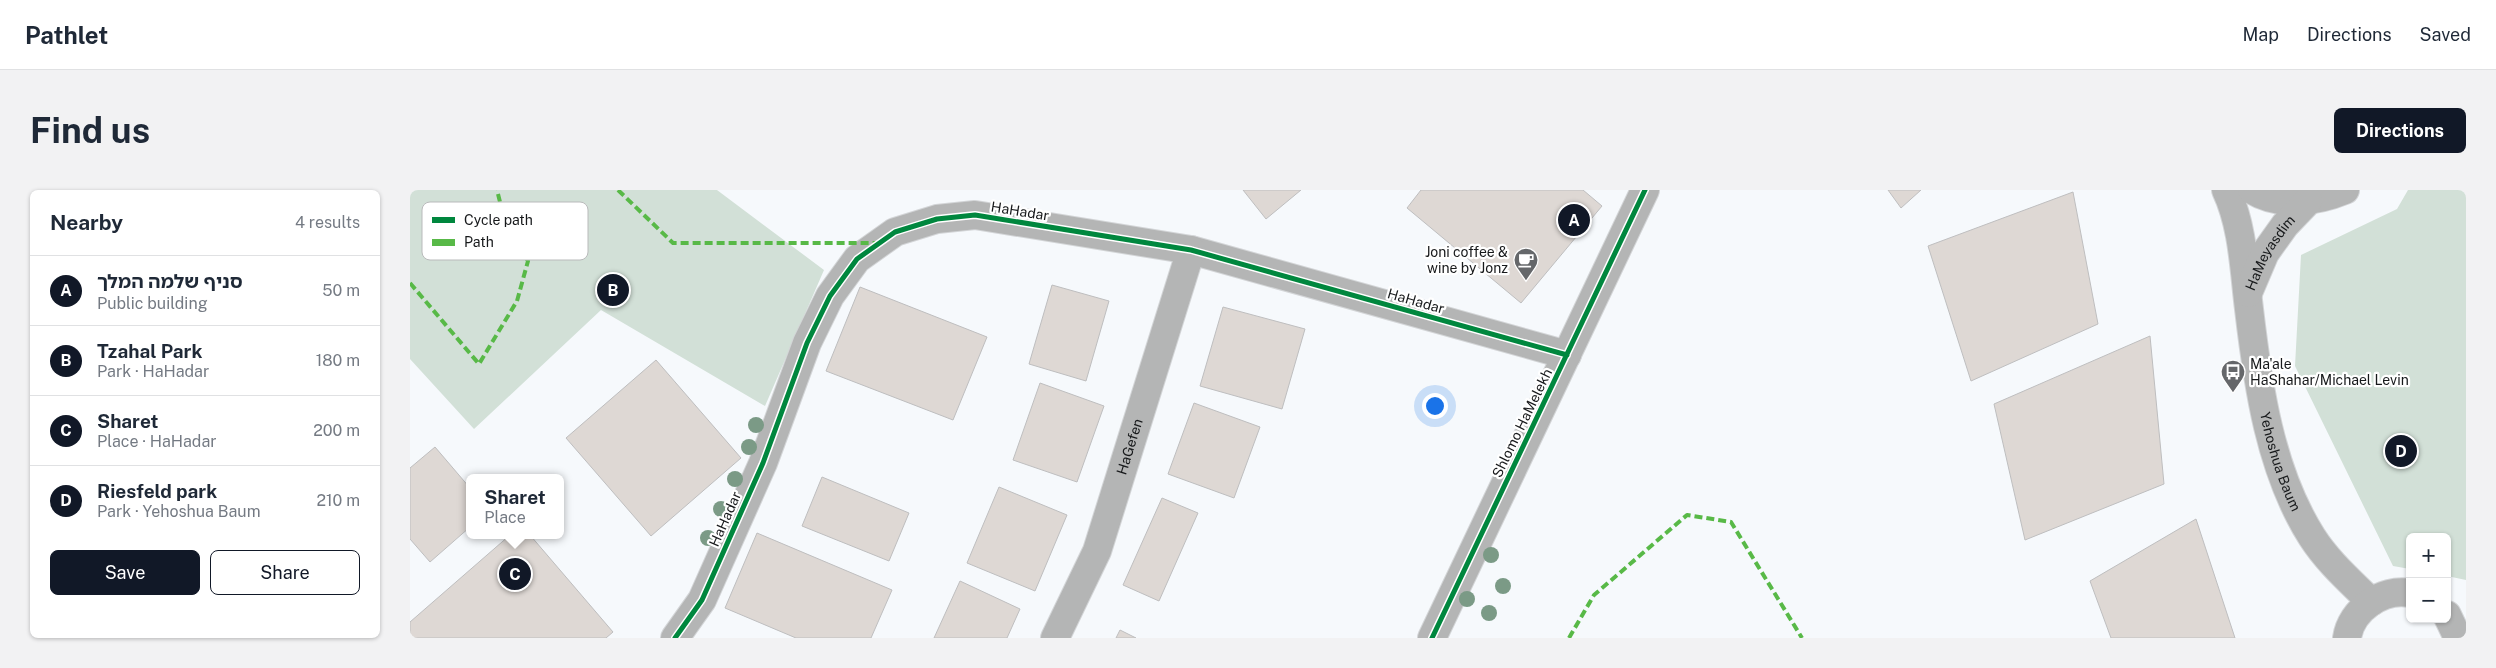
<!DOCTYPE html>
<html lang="en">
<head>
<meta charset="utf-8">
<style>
	body { margin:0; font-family:"Public Sans","Noto Sans Hebrew",sans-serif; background:#f2f2f3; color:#1f2937 }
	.controls { position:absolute; right:15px; bottom:15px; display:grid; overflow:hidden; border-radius:8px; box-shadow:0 1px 4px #0004 }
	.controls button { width:45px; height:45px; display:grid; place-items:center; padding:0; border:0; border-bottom:1px solid #e0e1e3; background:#fff; color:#1f2937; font:25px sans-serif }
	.you { position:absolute; left:1024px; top:215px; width:18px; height:18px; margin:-12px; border:4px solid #fff; border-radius:50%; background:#1a73e8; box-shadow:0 0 0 8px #1a73e833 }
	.badge { display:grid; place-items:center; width:32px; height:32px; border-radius:50%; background:#111827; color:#fff; font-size:16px; font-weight:700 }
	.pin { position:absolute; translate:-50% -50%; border:2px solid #fff; box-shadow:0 1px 5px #0006 }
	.popup { position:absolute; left:56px; top:284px; width:98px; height:65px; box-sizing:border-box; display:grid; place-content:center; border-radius:8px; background:#fff; filter:drop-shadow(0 1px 4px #0005); font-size:16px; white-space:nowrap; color:#747a83 }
	.popup b { font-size:19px; color:#1f2937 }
	.popup::after { content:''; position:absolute; left:50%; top:100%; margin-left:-10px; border:10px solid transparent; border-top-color:#fff }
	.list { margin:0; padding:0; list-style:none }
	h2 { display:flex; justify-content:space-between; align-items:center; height:65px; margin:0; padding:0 20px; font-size:21px }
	h2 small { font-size:16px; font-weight:400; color:#747a83 }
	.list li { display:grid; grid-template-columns:32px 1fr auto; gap:15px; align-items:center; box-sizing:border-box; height:70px; padding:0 20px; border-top:1px solid #e0e1e3 }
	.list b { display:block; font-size:19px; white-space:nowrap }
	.list p { margin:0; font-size:16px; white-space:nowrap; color:#747a83 }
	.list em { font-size:16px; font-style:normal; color:#747a83 }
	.actions { display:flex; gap:10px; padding:15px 20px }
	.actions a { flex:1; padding:11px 0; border:1px solid #111827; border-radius:8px; text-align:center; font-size:18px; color:#111827 }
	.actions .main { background:#111827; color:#fff }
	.map { position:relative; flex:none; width:2056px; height:448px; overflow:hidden; border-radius:8px }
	header { display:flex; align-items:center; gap:30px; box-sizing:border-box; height:70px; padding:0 25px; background:#fff; border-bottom:1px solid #e0e1e3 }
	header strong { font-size:24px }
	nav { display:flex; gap:28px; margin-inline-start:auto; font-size:18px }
	.intro { display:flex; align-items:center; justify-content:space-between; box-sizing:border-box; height:120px; padding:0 30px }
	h1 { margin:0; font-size:35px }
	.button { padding:12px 22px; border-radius:8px; background:#111827; color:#fff; font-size:18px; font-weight:700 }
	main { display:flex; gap:30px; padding:0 30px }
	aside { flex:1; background:#fff; border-radius:8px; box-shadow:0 1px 4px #0004 }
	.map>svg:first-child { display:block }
</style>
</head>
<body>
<header>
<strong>Pathlet</strong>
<nav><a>Map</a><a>Directions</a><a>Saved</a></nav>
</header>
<div class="intro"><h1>Find us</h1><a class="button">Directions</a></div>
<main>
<aside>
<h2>Nearby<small>4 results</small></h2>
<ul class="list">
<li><span class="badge">A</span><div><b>סניף שלמה המלך</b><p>Public building</p></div><em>50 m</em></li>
<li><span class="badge">B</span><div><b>Tzahal Park</b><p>Park · HaHadar</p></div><em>180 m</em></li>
<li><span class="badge">C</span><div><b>Sharet</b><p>Place · HaHadar</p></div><em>200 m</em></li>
<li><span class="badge">D</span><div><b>Riesfeld park</b><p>Park · Yehoshua Baum</p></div><em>210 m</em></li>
</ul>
<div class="actions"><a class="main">Save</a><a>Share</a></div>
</aside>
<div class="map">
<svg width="2056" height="448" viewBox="0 0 2056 448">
	<rect width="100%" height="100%" fill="#f6f9fc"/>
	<path fill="#d2e0d7" d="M0 0H307L414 80 355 216 191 120 64 239 0 169Z
		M1998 0H2056V390L2037 386V347H2000V379L1983 376 1885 176 1891 65 1987 19Z"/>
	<path fill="#ded8d4" stroke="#bebebf" d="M833 0H891L856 29Z
		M1011 0H1173L1192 16 1111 113 997 18Z
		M1478 0H1511L1491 18Z
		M1663 2 1688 134 1561 191 1518 56Z
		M642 95 699 111 676 191 619 174Z
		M450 97 577 147 543 230 416 181Z
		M813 117 895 139 872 219 790 196Z
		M1740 146 1754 294 1615 350 1584 214Z
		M246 170 331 268 241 346 156 248Z
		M630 193 694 216 667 292 603 270Z
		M784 213 850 237 824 308 758 284Z
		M25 257 60 298V337L20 372 0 349V278Z
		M412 287 499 323 479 371 392 336Z
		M589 297 657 325 625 401 557 373Z
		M752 308 788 323 749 411 713 395Z
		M1786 329 1825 448H1701L1680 391Z
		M347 343 482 400 461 448H386L315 418Z
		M100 345H120L203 442 196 448H0V432Z
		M550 391 610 419 597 448H524Z
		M710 440 726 448H706Z"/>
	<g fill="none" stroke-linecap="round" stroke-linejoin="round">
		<defs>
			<g id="minor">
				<path id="s1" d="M1816 0C1833 36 1834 79 1839 119 1848 196 1860 281 1902 347 1918 372 1940 391 1961 412"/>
				<path d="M1842 0C1870 17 1906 12 1935 0"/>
				<path id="s2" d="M1838 103 1855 63 1875 35 1898 11"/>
				<path d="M2037 425 2048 448"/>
				<path d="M265 448 292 410 353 273 397 153 420 106 447 69 485 42 527 29 565 25 781 60 1157 165"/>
				<path id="s3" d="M645 448 687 361 781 60"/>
				<path d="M1937 448C1941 420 1972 398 2000 403"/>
			</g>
			<path id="tertiary" d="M1022 448 1235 0"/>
		</defs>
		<use href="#minor" stroke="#d3d5d7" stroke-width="30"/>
		<use href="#tertiary" stroke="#d3d5d7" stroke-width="30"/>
		<use href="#minor" stroke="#b4b5b5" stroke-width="28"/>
		<use href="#tertiary" stroke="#b4b5b5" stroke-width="28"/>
		<path stroke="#58b947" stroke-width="4" stroke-dasharray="8 4" stroke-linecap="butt" d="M208 0 263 53H467
			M0 93 69 174 107 111 118 71 97 40 87 0
			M1159 448 1184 405 1277 325 1321 332 1392 448"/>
		<defs>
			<path id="cycleway" d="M265 448 292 410 353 273 397 153 420 106 447 69 485 42 527 29 565 25 781 60 1157 165
				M1022 448 1235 0"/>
		</defs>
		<use href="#cycleway" stroke="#fff" stroke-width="8"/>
		<use href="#cycleway" stroke="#00873e" stroke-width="5"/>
	</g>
	<g fill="#7b9a86">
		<circle cx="346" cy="235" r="8"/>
		<circle cx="339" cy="257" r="8"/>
		<circle cx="325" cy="289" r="8"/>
		<circle cx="311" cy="319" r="8"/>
		<circle cx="298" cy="348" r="8"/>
		<circle cx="1081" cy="365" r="8"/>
		<circle cx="1093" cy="396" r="8"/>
		<circle cx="1057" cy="409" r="8"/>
		<circle cx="1079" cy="423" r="8"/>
	</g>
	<defs>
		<symbol id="cafe-pin" viewBox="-11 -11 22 30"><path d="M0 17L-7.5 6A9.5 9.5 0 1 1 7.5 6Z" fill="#65676a" stroke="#fff"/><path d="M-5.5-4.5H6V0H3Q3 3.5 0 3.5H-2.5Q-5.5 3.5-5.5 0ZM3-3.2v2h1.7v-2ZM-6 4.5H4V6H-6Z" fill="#fff"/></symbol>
		<symbol id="bus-pin" viewBox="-11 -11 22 30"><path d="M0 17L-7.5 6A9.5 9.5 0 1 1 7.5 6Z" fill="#65676a" stroke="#fff"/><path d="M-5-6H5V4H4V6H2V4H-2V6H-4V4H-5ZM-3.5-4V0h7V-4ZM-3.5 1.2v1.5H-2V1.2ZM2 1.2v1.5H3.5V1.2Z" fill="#fff"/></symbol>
	</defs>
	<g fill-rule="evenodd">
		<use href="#cafe-pin" x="1102" y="56" width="28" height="38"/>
		<use href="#bus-pin" x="1809" y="168" width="28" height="38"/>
	</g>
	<g text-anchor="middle" stroke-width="4.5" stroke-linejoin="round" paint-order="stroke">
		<g font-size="14" fill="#17191b" stroke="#fff">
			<text transform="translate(610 21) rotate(9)" y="5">HaHadar</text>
			<text dy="5" stroke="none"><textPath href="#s2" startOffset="46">HaMeyasdim</textPath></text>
			<text transform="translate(1006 111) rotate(16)" y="5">HaHadar</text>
			<text transform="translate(1112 233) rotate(-64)" y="5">Shlomo HaMelekh</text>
			<text dy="5" stroke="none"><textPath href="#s3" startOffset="206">HaGefen</textPath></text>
			<text dy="5" stroke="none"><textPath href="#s1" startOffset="278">Yehoshua Baum</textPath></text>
			<text transform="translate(315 329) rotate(-66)" y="5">HaHadar</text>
		</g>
		<g font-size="14" fill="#17191b" stroke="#fff" text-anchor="end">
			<text x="1098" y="67">Joni coffee &amp;<tspan x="1098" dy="16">wine by Jonz</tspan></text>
			<text x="1840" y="179" text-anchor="start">Ma'ale<tspan x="1840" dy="16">HaShahar/Michael Levin</tspan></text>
		</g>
	</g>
	<rect x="12" y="12" width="166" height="58" rx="8" fill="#fff" stroke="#b9babb" stroke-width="1"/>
	<rect x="22" y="27" width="23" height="6" fill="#00873e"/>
	<rect x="22" y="49" width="23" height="7" fill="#58b947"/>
	<g font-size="14" fill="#17191b">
		<text x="54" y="35">Cycle path</text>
		<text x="54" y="57">Path</text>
	</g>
</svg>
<div class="controls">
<button>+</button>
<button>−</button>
</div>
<div class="you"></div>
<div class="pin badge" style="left:1164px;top:30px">A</div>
<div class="pin badge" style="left:203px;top:100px">B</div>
<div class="pin badge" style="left:105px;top:384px">C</div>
<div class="popup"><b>Sharet</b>Place</div>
<div class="pin badge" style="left:1991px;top:261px">D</div>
</div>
</main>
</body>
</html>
